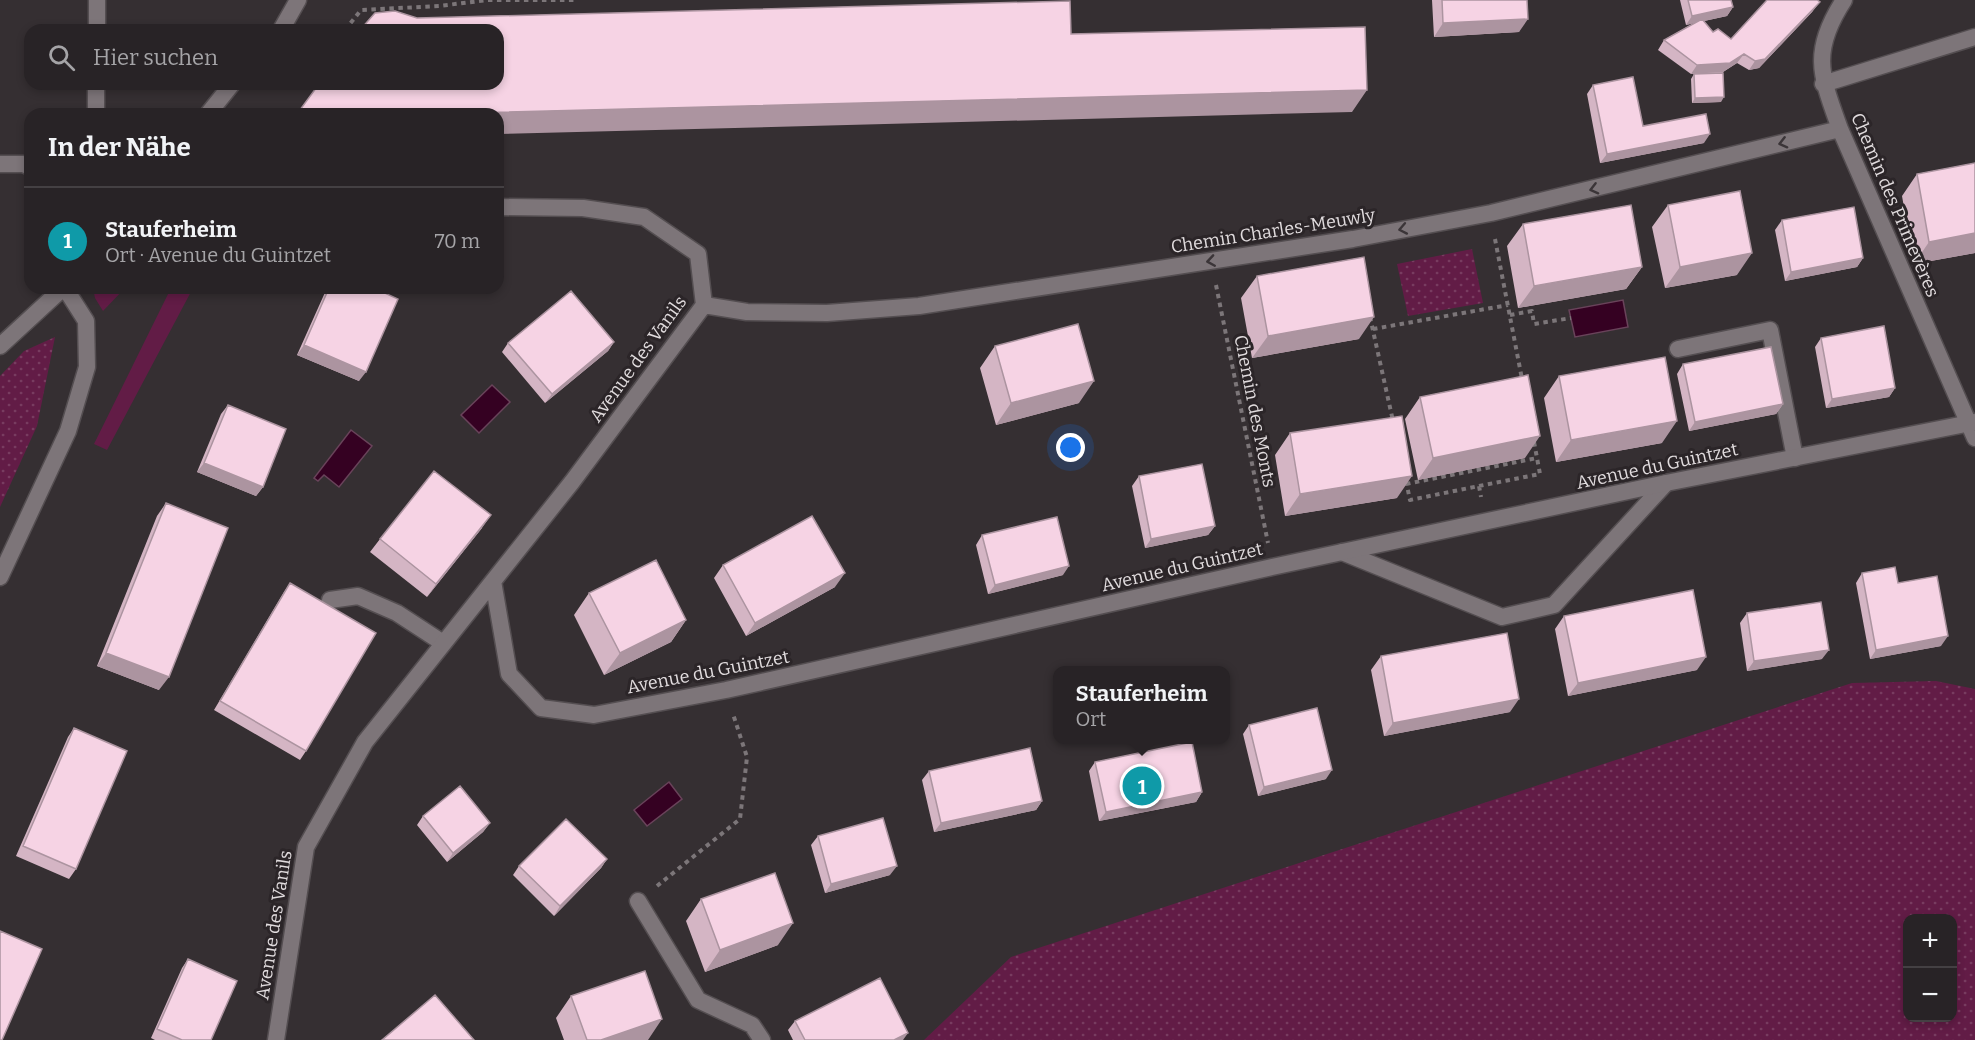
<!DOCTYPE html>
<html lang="de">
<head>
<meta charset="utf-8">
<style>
	body { margin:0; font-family:Bitter,serif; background:#342f32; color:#f1f3f6 }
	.controls { position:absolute; right:18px; bottom:18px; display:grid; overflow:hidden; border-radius:12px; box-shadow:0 3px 9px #0003 }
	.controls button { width:54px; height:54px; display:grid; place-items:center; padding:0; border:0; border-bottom:2px solid #444043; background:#282326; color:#f1f3f6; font:30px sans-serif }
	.you { position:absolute; left:1071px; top:448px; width:21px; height:21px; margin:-15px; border:4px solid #fff; border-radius:50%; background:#1a73e8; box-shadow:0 0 0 9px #1a73e833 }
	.badge { display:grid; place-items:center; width:39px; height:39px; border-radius:50%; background:#ea580c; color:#fff; font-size:20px; font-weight:700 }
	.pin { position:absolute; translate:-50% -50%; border:3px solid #fff; box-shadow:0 2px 6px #0006 }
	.popup { position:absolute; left:1053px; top:666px; width:177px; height:78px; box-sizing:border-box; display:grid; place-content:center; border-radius:12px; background:#282326; filter:drop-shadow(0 2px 4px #0005); font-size:20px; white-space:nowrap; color:#a5a4a7 }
	.popup b { font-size:22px; color:#f1f3f6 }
	.popup::after { content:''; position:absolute; left:50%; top:100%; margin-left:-12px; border:12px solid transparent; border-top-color:#282326 }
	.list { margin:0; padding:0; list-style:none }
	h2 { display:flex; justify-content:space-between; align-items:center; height:78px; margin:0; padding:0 24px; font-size:26px }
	h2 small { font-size:20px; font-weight:400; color:#a5a4a7 }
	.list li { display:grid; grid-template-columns:39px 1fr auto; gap:18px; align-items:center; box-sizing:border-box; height:108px; padding:0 24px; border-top:2px solid #444043 }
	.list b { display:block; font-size:22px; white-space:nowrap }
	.list p { margin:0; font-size:20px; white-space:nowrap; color:#a5a4a7 }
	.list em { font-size:20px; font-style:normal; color:#a5a4a7 }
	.icon { flex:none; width:33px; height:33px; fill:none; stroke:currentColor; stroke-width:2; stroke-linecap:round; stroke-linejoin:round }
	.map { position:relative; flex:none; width:1975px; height:1040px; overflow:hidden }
	.search { position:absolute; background:#282326; box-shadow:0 3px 9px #0003; left:24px; top:24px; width:480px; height:66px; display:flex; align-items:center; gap:15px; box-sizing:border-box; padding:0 21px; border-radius:18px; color:#a5a4a7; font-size:22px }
	.panel { position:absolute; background:#282326; box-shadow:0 3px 9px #0003; left:24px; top:108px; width:480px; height:186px; border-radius:18px }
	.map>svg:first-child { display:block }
</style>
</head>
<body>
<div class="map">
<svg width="1975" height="1040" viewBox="0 0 1975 1040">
	<defs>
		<pattern id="park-dots" width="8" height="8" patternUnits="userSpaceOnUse" patternTransform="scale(1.5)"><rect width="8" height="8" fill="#621c46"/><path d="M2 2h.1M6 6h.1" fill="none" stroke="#783c60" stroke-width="1.8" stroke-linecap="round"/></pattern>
	</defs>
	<rect width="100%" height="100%" fill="#352f32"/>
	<path fill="#621c46" d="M93 288H125L103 311 95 298Z
		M171 288H193L107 450 94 444Z"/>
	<path fill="url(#park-dots)" fill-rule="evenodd" d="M1472 249 1483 303 1408 316 1397 264Z
		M55 337 37 426 0 507V376L24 351Z
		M1936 681 1975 689V1040H924L1011 957 1852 683ZM1908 918H1952V1018H1908Z"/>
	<path fill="#350122" stroke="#69435a" stroke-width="1.5" d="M1623 300 1628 327 1575 337 1569 310Z
		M492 385 510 402 479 433 461 415Z
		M351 430 372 446 339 487 324 475 318 481 314 478Z
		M669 782 682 799 647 826 634 810Z"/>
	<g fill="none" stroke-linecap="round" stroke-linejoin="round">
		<defs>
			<path id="service" d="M97 30V0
				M1823 84 1975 37
				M96 114V84
				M1678 349 1770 330 1795 458
				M1342 552 1502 617 1554 605 1666 483
				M330 600 358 596 397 613 443 643"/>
			<path id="minor" d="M1844 0C1810 52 1821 76 1840 129L1975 438
				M281 30 298 0
				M208 114 232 84
				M0 164H23L30 167
				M704 305 747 312 827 313 919 306 1353 239 1491 213 1840 129
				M0 346 63 288
				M0 577 68 431 87 367 86 321 65 288
				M493 581 509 674 541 708 594 715 726 690 1272 567 1666 483 1975 422
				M638 901 698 1000 752 1025 762 1040
				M276 1040 306 847 365 742 572 482 704 305 698 254 644 217 583 208 498 207"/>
		</defs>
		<use href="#service" stroke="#544e51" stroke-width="19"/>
		<use href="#minor" stroke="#544e51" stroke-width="19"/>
		<path stroke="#7c7679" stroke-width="4" stroke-dasharray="4.5 4.5" stroke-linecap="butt" d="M345 30 361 10 439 6 488 0H577
			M25 49 30 48
			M1495 239 1522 379
			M1216 285 1268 543
			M1510 315 1532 311 1534 324 1571 318
			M1370 317 1393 421
			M1373 329 1508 305
			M1406 481 1410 500 1479 486 1481 497
			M1406 484 1537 458
			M1479 486 1540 474 1534 442
			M657 886 740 819 747 757 733 714"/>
		<use href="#service" stroke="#7d7579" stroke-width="16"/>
		<use href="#minor" stroke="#7d7579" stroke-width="16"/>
	</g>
	<path fill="#d4b5c4" d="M1432 0H1527L1519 32 1434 37Z
		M1680 0H1731L1733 7 1727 16 1704 21 1713 32 1731 39 1813 11 1759 68 1749 70 1737 63 1723 72 1721 102 1692 103 1691 79 1694 74H1691L1658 50 1664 40 1694 23 1686 25Z
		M1593 85 1643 126 1704 143 1600 163 1587 94Z
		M1975 163V253L1914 264 1902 196 1917 174Z
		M1668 205 1737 275 1665 288 1652 227Z
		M1782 220 1863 258 1857 267 1785 281 1775 230Z
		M1523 224 1642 267 1626 289 1518 308 1507 246Z
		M1257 276 1359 339 1252 358 1241 298Z
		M327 288H374L359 381 297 355Z
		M1821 338 1895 388 1889 397 1826 408 1815 347Z
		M614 342 608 351 545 403 502 352 508 343Z
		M995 346 1079 403 996 425 980 368Z
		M1683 364 1783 404 1776 414 1689 431 1677 374Z
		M1559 376 1662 443 1556 462 1544 398Z
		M1420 397 1525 458 1418 480 1405 419Z
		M228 405 263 487 256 496 197 472 221 414Z
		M1290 433 1397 498 1285 516 1275 455Z
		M1139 476 1215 526 1208 535 1145 548 1132 486Z
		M166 503 159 690 97 666 157 516Z
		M482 528 427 597 370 552 380 539Z
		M982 535 1063 575 988 594 976 545Z
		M723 565 835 587 746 636 714 578Z
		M1862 573 1898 583 1941 646 1870 659 1856 583Z
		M290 583 306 751 300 760 214 710 284 592Z
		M589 593 686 620 671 642 604 675 574 615Z
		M1747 613 1822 659 1747 671 1740 623Z
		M1564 616 1697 670 1568 696 1555 629Z
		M1381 656 1510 712 1384 736 1371 670Z
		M1249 725 1326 779 1258 796 1243 734Z
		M74 728 76 869 69 879 16 856 68 737Z
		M1095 762 1202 792 1196 802 1099 821 1089 771Z
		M929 771 1042 801 1036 810 934 832 922 780Z
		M423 816 490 823 483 832 447 862 417 825Z
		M818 836 890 875 825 893 811 845Z
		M607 859 601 868 554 916 513 875 519 866Z
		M701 899 778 945 705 972 686 921Z
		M188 959 211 1040H155L151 1038 182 968Z
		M571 996 648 1040H564L556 1018Z
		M795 1021 903 1040H793L788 1030Z"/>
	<path fill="#ac94a0" d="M1820 2 1813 11 1759 68 1749 70 1755 61Z
		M1733 7 1727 16 1686 25 1692 16Z
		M1528 19 1519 32 1434 37 1443 23Z
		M1744 54 1737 63 1723 72 1691 74 1697 65Z
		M1367 90 1352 112 498 134V114H434Z
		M1724 97 1721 102 1692 103 1695 98Z
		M1710 134 1704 143 1600 163 1607 154Z
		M1975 233V253L1914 264 1929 242Z
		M1752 253 1737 275 1665 288 1680 267Z
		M1863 258 1857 267 1785 281 1791 272Z
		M1642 267 1626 289 1518 308 1534 286Z
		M1374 317 1359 339 1252 358 1268 336Z
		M614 342 608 351 545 403 552 394Z
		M304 345 366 372 359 381 297 355Z
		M1094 381 1079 403 996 425 1011 403Z
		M1895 388 1889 397 1826 408 1832 399Z
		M1783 404 1776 414 1689 431 1695 422Z
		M1677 421 1662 443 1556 462 1571 440Z
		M1540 436 1525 458 1418 480 1433 458Z
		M204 463 263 487 256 496 197 472Z
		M1412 476 1397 498 1285 516 1300 494Z
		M491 515 482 528 427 597 436 584Z
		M1215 526 1208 535 1145 548 1151 539Z
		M1069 566 1063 575 988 594 995 585Z
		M845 573 835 587 746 636 755 623Z
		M686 620 671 642 604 675 620 653Z
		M1948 636 1941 646 1870 659 1876 650Z
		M1829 650 1822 659 1747 671 1754 661Z
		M106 653 169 677 159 690 97 666Z
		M1706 657 1697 670 1568 696 1578 683Z
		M1519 699 1510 712 1384 736 1393 723Z
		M1332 770 1326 779 1258 796 1264 787Z
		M1202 792 1196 802 1099 821 1106 812Z
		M1042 801 1036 810 934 832 941 823Z
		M490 823 483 832 447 862 453 853Z
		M607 859 601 868 554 916 560 906Z
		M897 866 890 875 825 893 831 884Z
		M793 923 778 945 705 972 720 950Z
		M662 1019 648 1040H601Z
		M908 1033 903 1040H894Z"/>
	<path fill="#f6d3e4" stroke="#ac94a0" stroke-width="1.5" d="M1442 0H1527L1528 19 1443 23Z
		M1688 0H1731L1733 7 1692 16Z
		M1767 0H1817L1820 2 1765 59 1755 61 1744 54 1730 63 1697 65 1664 40 1702 19 1713 32 1718 29 1731 39Z
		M1070 1 1071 34 1365 27 1367 90 434 114H297L319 84H498V30H360L375 13 395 11 417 18Z
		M1723 73 1724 97 1695 98 1694 74Z
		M1633 77 1643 126 1706 114 1710 134 1607 154 1593 85Z
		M1975 163V233L1929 242 1917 174Z
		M1740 191 1752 253 1680 267 1668 205Z
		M1631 205 1642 267 1534 286 1523 224Z
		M1854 207 1863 258 1791 272 1782 220Z
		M1364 257 1374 317 1268 336 1257 276Z
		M329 288H374L398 299 366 372 304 345Z
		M571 291 614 342 552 394 508 343Z
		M1078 324 1094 381 1011 403 995 346Z
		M1884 326 1895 388 1832 399 1821 338Z
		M1771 347 1783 404 1695 422 1683 364Z
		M1665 357 1677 421 1571 440 1559 376Z
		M1528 375 1540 436 1433 458 1420 397Z
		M228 405 286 429 263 487 204 463Z
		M1402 416 1412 476 1300 494 1290 433Z
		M1202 464 1215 526 1151 539 1139 476Z
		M434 471 491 515 436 584 380 539Z
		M166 503 228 528 169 677 106 653Z
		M812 516 845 573 755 623 723 565Z
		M1057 517 1069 566 995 585 982 535Z
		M656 560 686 620 620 653 589 593Z
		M1895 567 1898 583 1937 576 1948 636 1876 650 1862 573Z
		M290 583 376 633 306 751 220 701Z
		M1693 590 1706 657 1578 683 1564 616Z
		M1821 602 1829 650 1754 661 1747 613Z
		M1507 633 1519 699 1393 723 1381 656Z
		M1317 708 1332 770 1264 787 1249 725Z
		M74 728 127 751 76 869 23 846Z
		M1192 742 1202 792 1106 812 1095 762Z
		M1030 748 1042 801 941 823 929 771Z
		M460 786 490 823 453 853 423 816Z
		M883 818 897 866 831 884 818 836Z
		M566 819 607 859 560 906 519 866Z
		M775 873 793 923 720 950 701 899Z
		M0 931 42 949 2 1040H0Z
		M188 959 237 981 211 1040H182L157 1029Z
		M645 971 662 1019 601 1040H587L571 996Z
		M880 978 908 1033 894 1040H805L795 1021Z
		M435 995 474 1040H382Z"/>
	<defs><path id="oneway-chevron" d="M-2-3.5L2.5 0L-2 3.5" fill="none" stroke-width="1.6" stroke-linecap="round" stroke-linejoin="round" transform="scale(1.5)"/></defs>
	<g stroke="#3b3538">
		<use href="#oneway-chevron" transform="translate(1783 143) rotate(166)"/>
		<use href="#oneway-chevron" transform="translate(1594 189) rotate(166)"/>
		<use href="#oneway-chevron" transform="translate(1403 229) rotate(169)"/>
		<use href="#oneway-chevron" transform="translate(1211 261) rotate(171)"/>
	</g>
	<g text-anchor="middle" stroke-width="6" stroke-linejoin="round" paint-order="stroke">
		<g font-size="18" fill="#e1dcde" stroke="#2b2528">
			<text transform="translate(1895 205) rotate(67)" y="6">Chemin des Primevères</text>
			<text transform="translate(1273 231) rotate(-9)" y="6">Chemin Charles-Meuwly</text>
			<text transform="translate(638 359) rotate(-54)" y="6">Avenue des Vanils</text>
			<text transform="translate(1255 411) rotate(79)" y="6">Chemin des Monts</text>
			<text transform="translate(1657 466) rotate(-12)" y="6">Avenue du Guintzet</text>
			<text transform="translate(1182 567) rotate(-13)" y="6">Avenue du Guintzet</text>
			<text transform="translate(708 672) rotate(-11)" y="6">Avenue du Guintzet</text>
			<text transform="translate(274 925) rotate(-81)" y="6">Avenue des Vanils</text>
		</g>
	</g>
</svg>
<div class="controls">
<button>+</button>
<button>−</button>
</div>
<div class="you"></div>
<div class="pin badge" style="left:1142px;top:786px;background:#0f9aa8">1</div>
<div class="popup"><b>Stauferheim</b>Ort</div>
<div class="search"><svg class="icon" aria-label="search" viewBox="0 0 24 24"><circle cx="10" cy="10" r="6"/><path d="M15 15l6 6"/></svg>Hier suchen</div>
<section class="panel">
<h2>In der Nähe<small></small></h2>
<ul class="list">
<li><span class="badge" style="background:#0f9aa8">1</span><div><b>Stauferheim</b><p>Ort · Avenue du Guintzet</p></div><em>70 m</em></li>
</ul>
</section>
</div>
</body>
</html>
